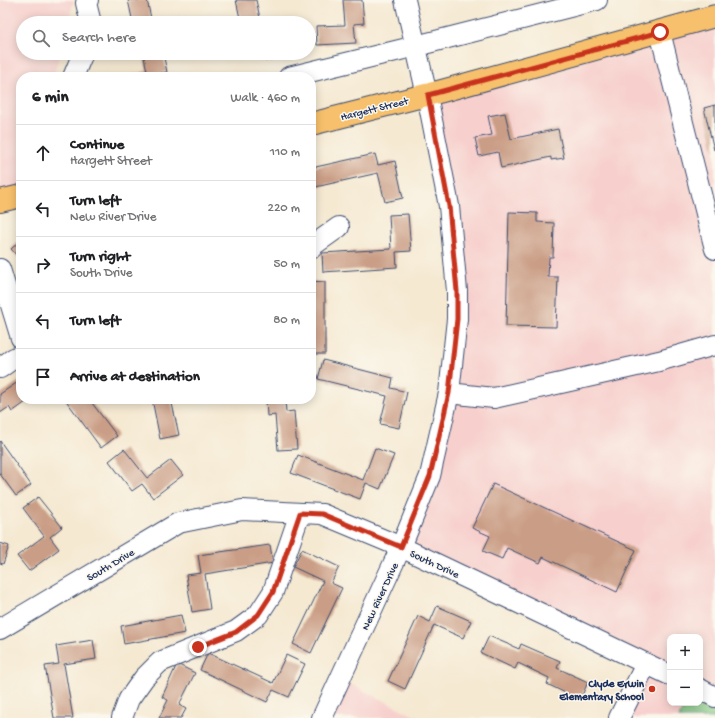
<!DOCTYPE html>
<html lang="en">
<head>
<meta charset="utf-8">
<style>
	body { margin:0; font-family:"Gochi Hand",sans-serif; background:#f2f2f2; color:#202124 }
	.controls { position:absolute; right:12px; bottom:12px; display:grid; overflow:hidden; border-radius:8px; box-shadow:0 2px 10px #0003 }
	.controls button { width:36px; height:36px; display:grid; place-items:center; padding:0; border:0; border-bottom:1px solid #e0e0e0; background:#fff; color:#202124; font:20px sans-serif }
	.stop { position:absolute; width:12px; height:12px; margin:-9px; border:3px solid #c8321e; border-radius:50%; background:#fff }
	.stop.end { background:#c8321e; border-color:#fff; box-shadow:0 1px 4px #0008 }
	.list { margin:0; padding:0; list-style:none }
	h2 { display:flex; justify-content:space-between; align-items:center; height:52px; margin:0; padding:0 16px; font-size:17px }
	h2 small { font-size:13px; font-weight:400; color:#757577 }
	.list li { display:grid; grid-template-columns:26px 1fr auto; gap:12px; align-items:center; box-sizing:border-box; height:56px; padding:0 16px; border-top:1px solid #e0e0e0 }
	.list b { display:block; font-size:15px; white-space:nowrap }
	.list p { margin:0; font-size:13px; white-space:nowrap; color:#757577 }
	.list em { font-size:13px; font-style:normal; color:#757577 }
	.icon { flex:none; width:22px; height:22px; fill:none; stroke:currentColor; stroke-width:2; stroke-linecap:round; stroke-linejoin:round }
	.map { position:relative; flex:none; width:715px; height:718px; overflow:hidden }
	.search { position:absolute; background:#fff; box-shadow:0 2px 10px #0003; left:16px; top:16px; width:300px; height:44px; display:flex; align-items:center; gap:10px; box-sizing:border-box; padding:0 14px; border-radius:22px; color:#757577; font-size:15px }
	.panel { position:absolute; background:#fff; box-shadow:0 2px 10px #0003; left:16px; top:72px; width:300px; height:332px; border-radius:16px }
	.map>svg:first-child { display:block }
</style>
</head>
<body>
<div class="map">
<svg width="715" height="718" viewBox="0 0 715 718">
	<rect width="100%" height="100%" fill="#fbf7ec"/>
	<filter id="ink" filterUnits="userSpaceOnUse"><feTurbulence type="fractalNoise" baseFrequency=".025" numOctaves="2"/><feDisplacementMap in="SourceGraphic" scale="8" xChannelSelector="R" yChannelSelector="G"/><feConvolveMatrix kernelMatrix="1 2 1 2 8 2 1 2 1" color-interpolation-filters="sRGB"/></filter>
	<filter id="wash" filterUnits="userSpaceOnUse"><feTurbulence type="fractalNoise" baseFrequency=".012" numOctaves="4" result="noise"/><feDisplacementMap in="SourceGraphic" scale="16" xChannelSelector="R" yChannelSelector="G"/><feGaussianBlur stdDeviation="0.9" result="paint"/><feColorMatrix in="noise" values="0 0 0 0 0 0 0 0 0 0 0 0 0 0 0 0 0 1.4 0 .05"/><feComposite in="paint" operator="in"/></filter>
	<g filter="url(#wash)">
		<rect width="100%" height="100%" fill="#f5e9d2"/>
		<path fill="#f7d0cd" d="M0 0H74L68 23H23V53H60L53 77H21V196L0 201Z
			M715 18V697L700 689V637H670V703H686L679 718H619L646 664 401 547 430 476 457 319 427 95Z
			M340 679 419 718H322Z"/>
		<path fill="#80c681" stroke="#4e7a70" d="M700 689 715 697V718H679L686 703H700Z"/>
		<g id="blocks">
			<path fill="#ca9e86" d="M128 0H147L152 23H133Z
				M236 0H256L261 23H241Z
				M343 0H362L364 23 354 24 356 43 317 45 316 26 345 25Z
				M143 53H163L167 72 151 75 152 77H123L147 71Z
				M263 53H296L297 54 265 61Z
				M715 105V150H714L704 108Z
				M505 113 511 139 558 129 564 158 551 160V157L501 168 498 152 479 156 475 138 492 135 488 116Z
				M375 154 378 165 395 161 403 198 385 202 378 173 311 188V168Z
				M509 212 537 213V222L554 223 553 257H549L548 277H558L556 327 506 326Z
				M408 214 411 251 396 252 397 267 323 272 322 253 391 249 389 215Z
				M21 240V260L11 249Z
				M311 281 325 282V354H311Z
				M323 360 393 378 391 388 407 392 399 428 380 424 387 396 318 379Z
				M21 380V399H30L12 412 9 407 0 413V394Z
				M65 399H89L117 436 101 448Z
				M152 399H171L179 435 160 439Z
				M266 399H285L286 412 294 411 297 449 278 450 275 415 267 416Z
				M0 441 31 485 16 496 0 474Z
				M375 448 394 455 380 489 366 483 360 499 291 473 298 455 363 480Z
				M124 449 147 478 171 460 183 475 153 498 142 484 132 491 109 461Z
				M493 484 636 550 617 592 543 557 540 563 507 548 502 559 483 551 490 536 472 528Z
				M38 497 62 527 50 537 59 549 29 571 17 556 44 536 23 508Z
				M0 543 9 546 3 564 0 563Z
				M270 545 273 563 205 574 210 609 192 612 186 575 201 573 198 555Z
				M302 549 339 567 331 583 342 588 311 653 293 644 323 581 293 567Z
				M437 606 471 621 463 638 434 625 405 689 388 681 418 616 430 622Z
				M181 615 185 633 124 644 121 626Z
				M489 636 519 649 521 644 560 661 557 668 588 682 580 700 547 684 549 678 518 663 515 669 481 653Z
				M93 640 96 659 64 664 73 718H54L45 666 59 664 56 646Z
				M208 653 273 683 286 655 305 664 289 697 273 690 267 702 200 670Z
				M177 664 195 673 179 705 186 709 181 718H159L168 700 162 697Z"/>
		</g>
	</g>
	<g filter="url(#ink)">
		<use href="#blocks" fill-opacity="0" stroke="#3c4b6f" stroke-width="1"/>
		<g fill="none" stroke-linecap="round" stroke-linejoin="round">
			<defs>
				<path id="minor" d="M88 0 86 3 91 23
					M660 32 715 249
					M73 77 83 53
					M289 77 416 46 597 0
					M311 249 315 244 339 227
					M0 269 21 338
					M0 368 14 358 21 355
					M449 393 494 398 659 361 715 345
					M0 629 178 523 242 510 322 514 401 547 670 675
					M700 689 715 697
					M122 718 129 699 144 678 160 662 236 631 258 615 273 592 300 513
					M322 718 401 547 430 476 449 393 457 319V291L449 206 427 95 405 0
					M619 718 646 664"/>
				<path id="major" d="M311 124 442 91 715 16
					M0 201 21 196"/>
			</defs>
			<use href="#minor" stroke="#3c4b6f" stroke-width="22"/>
			<use href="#major" stroke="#3c4b6f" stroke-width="24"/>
			<use href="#minor" stroke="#fff" stroke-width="20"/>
			<use href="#major" stroke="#f7c06c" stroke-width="22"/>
		</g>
	</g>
	<g fill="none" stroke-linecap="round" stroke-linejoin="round" filter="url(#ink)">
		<path stroke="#c8321e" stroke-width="5" d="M198 647 236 632 258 615 273 592 300 513 322 514 401 547 430 476 449 393 457 319V291L449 206 428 95 660 32"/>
	</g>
	<circle fill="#c8321e" stroke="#fbf7ec" stroke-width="1.5" cx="652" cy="689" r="4"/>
	<g text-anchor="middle" stroke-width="3" stroke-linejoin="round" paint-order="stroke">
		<g font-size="11" fill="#1b2f5e" stroke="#fbf7ec">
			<text transform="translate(374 108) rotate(-14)" y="4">Hargett Street</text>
			<text transform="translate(435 563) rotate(25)" y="4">South Drive</text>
			<text transform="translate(110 564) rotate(-31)" y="4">South Drive</text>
			<text transform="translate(379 596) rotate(-65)" y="4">New River Drive</text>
		</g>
		<g font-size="11" font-weight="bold" fill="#1b2f5e" stroke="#fbf7ec" text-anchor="end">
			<text x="644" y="687">Clyde Erwin<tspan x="644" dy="13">Elementary School</tspan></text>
		</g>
	</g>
</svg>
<div class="controls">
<button>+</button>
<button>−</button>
</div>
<div class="stop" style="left:660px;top:32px"></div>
<div class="stop end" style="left:198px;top:647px"></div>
<div class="search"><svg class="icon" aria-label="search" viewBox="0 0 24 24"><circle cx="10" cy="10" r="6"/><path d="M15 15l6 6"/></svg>Search here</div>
<section class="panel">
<h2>6 min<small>Walk · 460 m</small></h2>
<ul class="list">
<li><svg class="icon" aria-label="ahead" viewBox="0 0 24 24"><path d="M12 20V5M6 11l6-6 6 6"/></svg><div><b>Continue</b><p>Hargett Street</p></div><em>110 m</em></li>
<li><svg class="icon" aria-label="left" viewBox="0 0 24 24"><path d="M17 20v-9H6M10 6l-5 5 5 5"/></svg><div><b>Turn left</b><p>New River Drive</p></div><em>220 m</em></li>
<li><svg class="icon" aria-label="right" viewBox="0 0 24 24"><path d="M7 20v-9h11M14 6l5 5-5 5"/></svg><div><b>Turn right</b><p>South Drive</p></div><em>50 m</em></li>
<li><svg class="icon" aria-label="left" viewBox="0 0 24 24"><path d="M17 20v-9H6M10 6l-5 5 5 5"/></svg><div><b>Turn left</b></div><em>80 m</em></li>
<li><svg class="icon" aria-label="arrive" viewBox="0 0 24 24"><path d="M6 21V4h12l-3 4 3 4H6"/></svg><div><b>Arrive at destination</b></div></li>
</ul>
</section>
</div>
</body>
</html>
